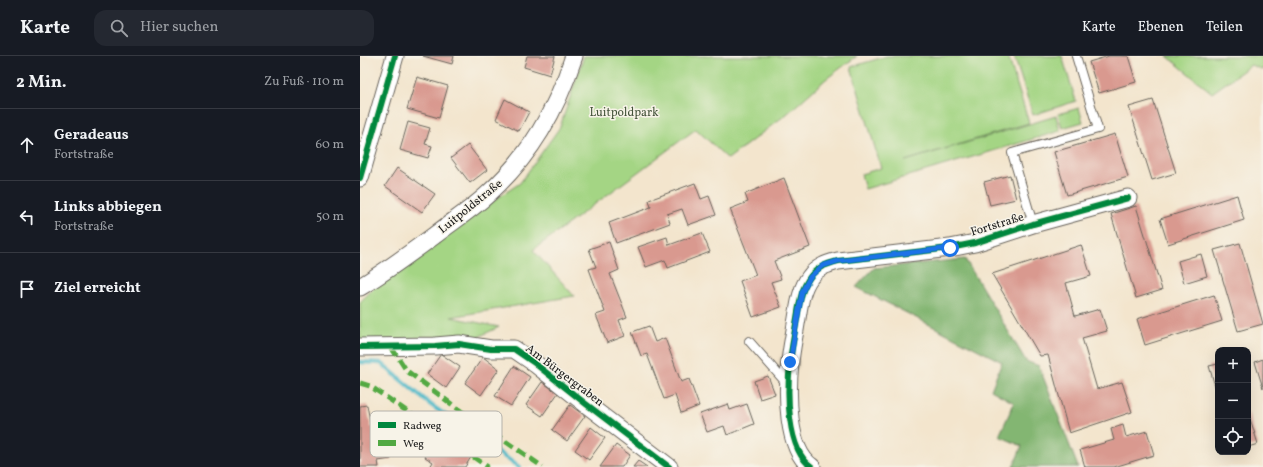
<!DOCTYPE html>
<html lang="de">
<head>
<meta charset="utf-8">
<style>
	body { margin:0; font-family:Vollkorn,serif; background:#242831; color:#f1f3f6 }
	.controls { position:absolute; right:12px; bottom:12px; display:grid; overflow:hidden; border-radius:8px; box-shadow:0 4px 16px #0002 }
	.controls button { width:36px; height:36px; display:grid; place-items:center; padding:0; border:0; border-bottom:1px solid #363941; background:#171b24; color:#f1f3f6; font:20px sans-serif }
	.stop { position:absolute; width:12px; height:12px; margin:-9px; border:3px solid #1a73e8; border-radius:50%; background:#fff }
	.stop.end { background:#1a73e8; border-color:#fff; box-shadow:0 1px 4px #0008 }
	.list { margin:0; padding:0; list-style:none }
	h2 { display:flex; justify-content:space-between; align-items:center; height:52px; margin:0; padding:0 16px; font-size:17px }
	h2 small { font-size:13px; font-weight:400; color:#9ea1a6 }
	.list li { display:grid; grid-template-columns:26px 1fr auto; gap:12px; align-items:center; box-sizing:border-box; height:72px; padding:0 16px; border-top:1px solid #363941 }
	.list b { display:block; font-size:15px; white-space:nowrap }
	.list p { margin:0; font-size:13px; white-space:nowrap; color:#9ea1a6 }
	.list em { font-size:13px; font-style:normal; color:#9ea1a6 }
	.icon { flex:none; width:22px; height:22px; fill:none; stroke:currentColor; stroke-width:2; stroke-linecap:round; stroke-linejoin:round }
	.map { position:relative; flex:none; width:903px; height:411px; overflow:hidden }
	header { display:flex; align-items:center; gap:24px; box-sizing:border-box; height:56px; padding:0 20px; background:#171b24; border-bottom:1px solid #363941 }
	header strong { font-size:19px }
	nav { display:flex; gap:22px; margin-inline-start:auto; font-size:14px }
	.search { width:280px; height:36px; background:#242831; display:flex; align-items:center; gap:10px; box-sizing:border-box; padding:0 14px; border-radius:12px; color:#9ea1a6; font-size:15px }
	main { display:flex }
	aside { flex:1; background:#171b24 }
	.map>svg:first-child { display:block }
</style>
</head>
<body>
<header>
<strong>Karte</strong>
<div class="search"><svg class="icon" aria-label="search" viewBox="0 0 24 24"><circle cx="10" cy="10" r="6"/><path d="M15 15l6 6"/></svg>Hier suchen</div>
<nav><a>Karte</a><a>Ebenen</a><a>Teilen</a></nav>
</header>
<main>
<aside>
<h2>2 Min.<small>Zu Fuß · 110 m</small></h2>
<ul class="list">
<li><svg class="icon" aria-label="ahead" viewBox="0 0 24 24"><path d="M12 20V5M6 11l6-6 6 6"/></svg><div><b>Geradeaus</b><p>Fortstraße</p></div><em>60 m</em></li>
<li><svg class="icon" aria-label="left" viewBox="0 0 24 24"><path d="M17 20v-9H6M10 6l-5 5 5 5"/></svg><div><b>Links abbiegen</b><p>Fortstraße</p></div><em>50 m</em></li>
<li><svg class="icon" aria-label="arrive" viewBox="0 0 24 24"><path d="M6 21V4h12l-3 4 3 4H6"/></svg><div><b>Ziel erreicht</b></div></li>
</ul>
</aside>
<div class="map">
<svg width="903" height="411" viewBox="0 0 903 411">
	<rect width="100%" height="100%" fill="#f7f3e8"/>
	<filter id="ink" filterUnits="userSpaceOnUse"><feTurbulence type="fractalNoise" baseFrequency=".025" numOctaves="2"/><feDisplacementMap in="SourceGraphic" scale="8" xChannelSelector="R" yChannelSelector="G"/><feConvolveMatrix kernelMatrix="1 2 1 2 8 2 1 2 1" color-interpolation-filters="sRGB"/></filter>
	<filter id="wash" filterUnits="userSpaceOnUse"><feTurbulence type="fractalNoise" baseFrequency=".012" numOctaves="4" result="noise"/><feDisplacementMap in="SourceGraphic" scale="16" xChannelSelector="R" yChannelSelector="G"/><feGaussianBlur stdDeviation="0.9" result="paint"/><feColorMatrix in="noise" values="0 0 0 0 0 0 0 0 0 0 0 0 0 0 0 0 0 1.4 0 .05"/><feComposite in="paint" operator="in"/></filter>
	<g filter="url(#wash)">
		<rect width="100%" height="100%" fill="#f3e5cd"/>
		<path fill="#a4d584" stroke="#607850" d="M224 0H497L466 23 428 57 368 103 336 73 173 194 214 240 91 261 139 271 93 293 0 294V246L37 209 160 127 200 71Z
			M527 0H648L669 67 545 105 696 60 700 75 505 133 501 118 521 112 491 11Z
			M654 0H702L716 45 673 59Z
			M807 0H903V14L891 9 852 37Z
			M719 52 723 66 702 72 698 58Z"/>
		<path fill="#83b672" stroke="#506947" d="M605 203 666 305 679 310 718 411H653L662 390 639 380 654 347 631 334 642 306 496 231 514 212Z"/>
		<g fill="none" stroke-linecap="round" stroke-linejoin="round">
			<path stroke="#4cb8c7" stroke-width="4.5" d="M0 306 21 307 71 349 159 411"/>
		</g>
		<g id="blocks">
			<path fill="#d9998f" d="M63 0H94L92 8Z
				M167 0H195L190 19 164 11Z
				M749 0H768L776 26 739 37 729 6Z
				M57 21 88 30 79 62 47 53Z
				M145 43 169 56 159 75 136 63Z
				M793 44 816 117 792 124 769 51Z
				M48 66 70 72 65 88 72 90 68 102 40 94Z
				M755 78 768 121 707 139 694 96Z
				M108 89 127 114 110 127 91 102Z
				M37 112 75 138 62 156 25 130Z
				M650 119 656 143 630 149 624 126Z
				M424 122 450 191 414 205 421 223 411 226 421 251 393 261 380 225 396 219 370 153 388 146 385 138Z
				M335 127 341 143 349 140 356 159 328 169 322 153 307 158 310 167 256 187 249 167 291 151 289 144Z
				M877 139 884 164 808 188 800 163Z
				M776 150 802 234 776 242 751 158Z
				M342 177 350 196 308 212 305 204 286 211 278 191 307 181 309 189Z
				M249 186 259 214 250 218 267 261 259 264 265 280 247 287 236 259 245 256 229 213 236 211 229 193Z
				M880 187 903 268 878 275 854 194Z
				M721 189 731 220 706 227 715 260 740 253 747 275 722 282 737 333 762 326 772 356 709 377 688 299 680 300 632 218Z
				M841 198 847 220 824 227 818 205Z
				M854 239 862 265 785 289 777 263Z
				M289 270 295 286 305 282 321 326 329 323 339 350 321 357 315 339 304 343 287 298 281 300 272 276Z
				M81 298 100 311 86 332 67 318Z
				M123 301 139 313 121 339 105 327Z
				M903 303V332L895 306Z
				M858 308V340L849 310Z
				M154 310 170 321 151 350 135 340Z
				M408 320 415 338 400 343 394 325Z
				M182 326 198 337 182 360 166 349Z
				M368 348 370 354 387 348 394 368 367 379 364 370 347 376 340 358Z
				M7 349 11 371 38 366 42 389 29 392 31 403 18 405 19 411H0V350Z
				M210 349 225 360 207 385 192 374Z
				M888 356 898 388 888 391Z
				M763 369 766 381 787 375 794 399 754 411H725L720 394 754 384 751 373Z
				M231 371 245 382 229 404 215 394Z
				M79 379 111 401 105 411H70L73 406 65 401Z
				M256 389 270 399 262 411H240Z
				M278 405 287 411H273Z"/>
		</g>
	</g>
	<g filter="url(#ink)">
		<use href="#blocks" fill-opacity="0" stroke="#67625a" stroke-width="1"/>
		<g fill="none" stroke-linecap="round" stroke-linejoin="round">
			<defs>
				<path id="lane" d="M673 168 652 97 738 73 716 0
					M389 285 428 329"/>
				<path id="street" d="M0 122 35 0
					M0 231C25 216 52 196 75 179 93 165 112 153 128 138 171 99 196 55 214 0
					M0 291 75 290 99 288 131 293H154L173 306 226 348 309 411
					M452 411C426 394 427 335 430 307 431 294 434 281 436 268 439 252 440 234 450 221 457 211 467 208 478 205L590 192 615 187 673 168 768 142"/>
			</defs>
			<use href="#lane" stroke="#67625a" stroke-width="10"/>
			<use href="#street" stroke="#67625a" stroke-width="19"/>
			<use href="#lane" stroke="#fff" stroke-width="8"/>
			<use href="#street" stroke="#fff" stroke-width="17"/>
			<path stroke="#52a943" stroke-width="5" stroke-dasharray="10 5" stroke-linecap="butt" d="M31 291 47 315 101 355 183 411
				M0 327 10 330 128 411"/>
			<defs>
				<path id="cycleway" d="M0 122 35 0
					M0 291 75 290 99 288 131 293H154L173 306 226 348 309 411
					M452 411C426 394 427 335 430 307 431 294 434 281 436 268 439 252 440 234 450 221 457 211 467 208 478 205L590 192 615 187 673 168 768 142"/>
			</defs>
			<use href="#cycleway" stroke="#f7f3e8" stroke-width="8"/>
			<use href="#cycleway" stroke="#00873e" stroke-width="6"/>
		</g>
	</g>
	<g fill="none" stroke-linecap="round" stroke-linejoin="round" filter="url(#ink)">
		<path stroke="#1a73e8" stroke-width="5" d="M430 306 442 236 450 221 462 210 478 205 590 192"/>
	</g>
	<g text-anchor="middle" stroke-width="3" stroke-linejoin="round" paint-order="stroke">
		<g font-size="12" fill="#45543b" stroke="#f7f3e8">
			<text x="264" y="60">Luitpoldpark</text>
		</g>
		<g font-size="12" fill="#1c1c1c" stroke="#f7f3e8">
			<text transform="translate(110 150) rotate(-39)" y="4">Luitpoldstraße</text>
			<text transform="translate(637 168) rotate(-17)" y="4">Fortstraße</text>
			<text transform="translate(205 319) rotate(37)" y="4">Am Bürgergraben</text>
		</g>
	</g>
	<rect x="10" y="355" width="132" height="46" rx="6" fill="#f7f3e8" stroke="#b5b2ab" stroke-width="1"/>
	<rect x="18" y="366" width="18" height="6" fill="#00873e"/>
	<rect x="18" y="384" width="18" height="6" fill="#52a943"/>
	<g font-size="11" fill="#1c1c1c">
		<text x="43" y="373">Radweg</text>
		<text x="43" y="391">Weg</text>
	</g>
</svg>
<div class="controls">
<button>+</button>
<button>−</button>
<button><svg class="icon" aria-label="locate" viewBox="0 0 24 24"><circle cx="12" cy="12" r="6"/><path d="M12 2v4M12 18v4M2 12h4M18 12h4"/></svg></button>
</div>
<div class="stop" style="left:590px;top:192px"></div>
<div class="stop end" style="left:430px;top:306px"></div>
</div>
</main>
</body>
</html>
